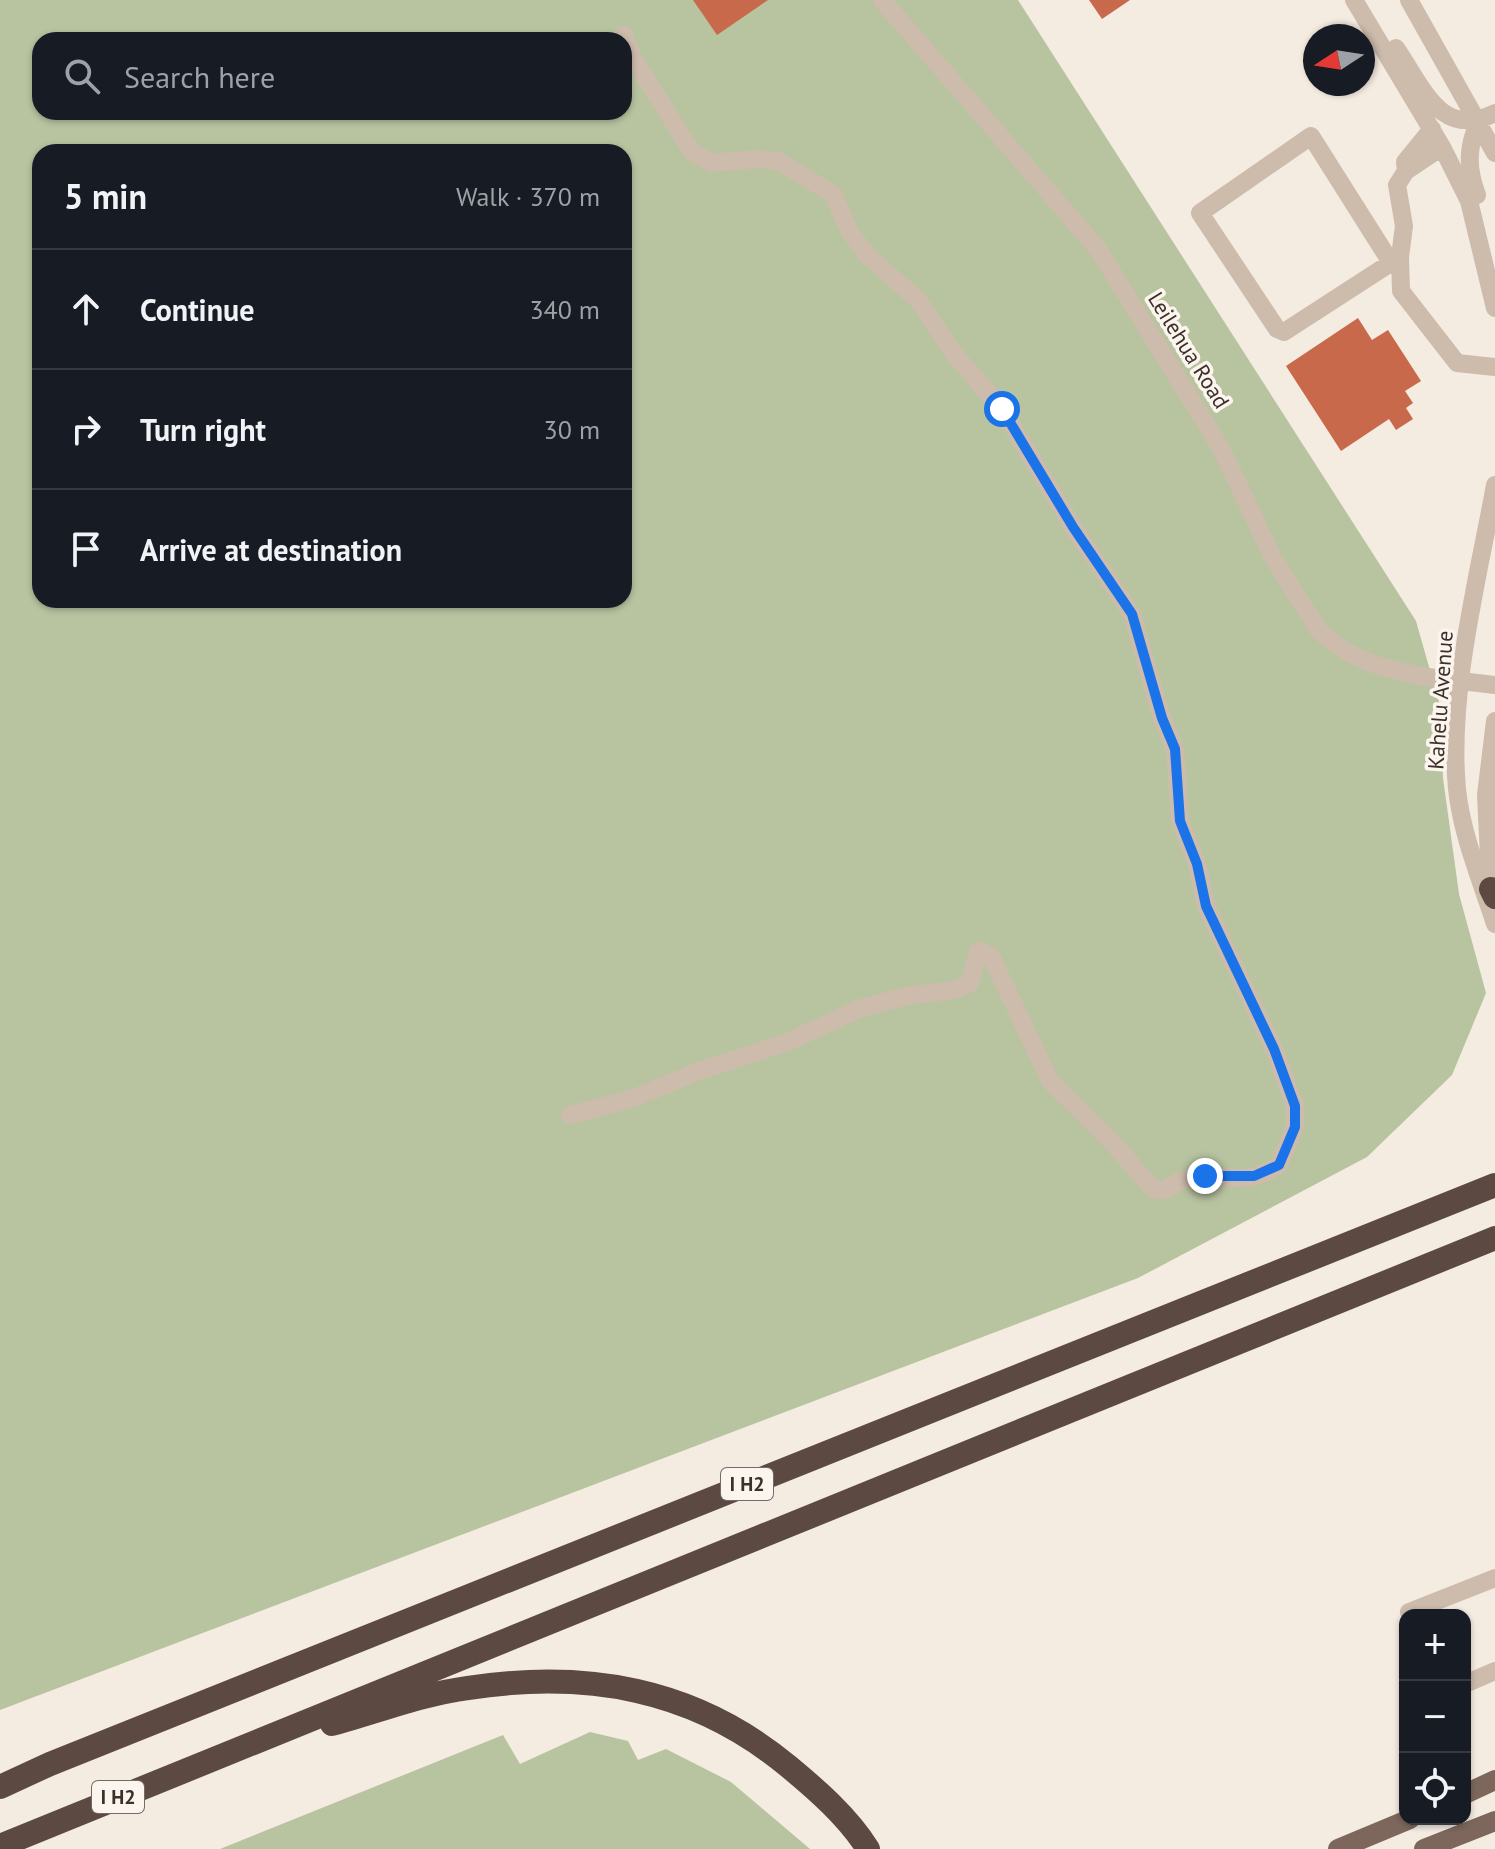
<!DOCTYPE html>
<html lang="en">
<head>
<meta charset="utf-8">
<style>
	body { margin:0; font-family:"PT Sans",sans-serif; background:#242831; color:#f1f3f6 }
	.controls { position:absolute; right:24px; bottom:24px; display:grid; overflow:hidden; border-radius:16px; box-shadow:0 2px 6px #0004 }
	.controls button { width:72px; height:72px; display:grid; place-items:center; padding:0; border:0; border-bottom:2px solid #363941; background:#171b24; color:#f1f3f6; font:40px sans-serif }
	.compass { position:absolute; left:1303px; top:24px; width:72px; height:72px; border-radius:50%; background:#171b24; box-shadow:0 2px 6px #0004; rotate:258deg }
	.stop { position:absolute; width:24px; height:24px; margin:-18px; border:6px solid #1a73e8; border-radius:50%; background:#fff }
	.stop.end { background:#1a73e8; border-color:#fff; box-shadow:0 2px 8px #0008 }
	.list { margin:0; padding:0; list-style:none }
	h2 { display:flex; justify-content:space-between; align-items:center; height:104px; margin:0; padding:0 32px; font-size:34px }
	h2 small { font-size:26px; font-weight:400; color:#9ea1a6 }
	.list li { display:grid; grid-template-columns:52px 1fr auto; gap:24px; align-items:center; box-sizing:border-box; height:120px; padding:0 32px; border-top:2px solid #363941 }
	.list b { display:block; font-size:30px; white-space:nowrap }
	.list em { font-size:26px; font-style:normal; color:#9ea1a6 }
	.icon { flex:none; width:44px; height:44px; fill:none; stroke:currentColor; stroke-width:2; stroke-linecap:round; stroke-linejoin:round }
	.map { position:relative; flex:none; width:1495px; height:1849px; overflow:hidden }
	.search { position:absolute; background:#171b24; box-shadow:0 2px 6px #0004; left:32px; top:32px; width:600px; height:88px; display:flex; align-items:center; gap:20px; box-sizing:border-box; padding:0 28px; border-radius:24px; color:#9ea1a6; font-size:30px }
	.panel { position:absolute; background:#171b24; box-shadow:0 2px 6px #0004; left:32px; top:144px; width:600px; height:464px; border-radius:24px }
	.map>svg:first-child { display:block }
</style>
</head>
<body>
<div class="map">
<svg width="1495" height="1849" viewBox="0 0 1495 1849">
	<rect width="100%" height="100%" fill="#f4ebe1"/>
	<path fill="#b8c4a0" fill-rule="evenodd" d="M0 0H1018L1416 621 1441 709 1443 778 1459 894 1486 993 1452 1075 1367 1157 1138 1278 0 1710ZM40 40H624V112H40ZM40 152H624V600H40Z
		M590 1732 628 1741 638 1760 666 1749 731 1782 810 1849H220L503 1735 520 1764Z"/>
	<path fill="#c8694b" d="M693 0H768L717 35Z
		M1089 0H1130L1102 19Z
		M1358 318 1372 340 1388 330 1421 381 1405 391 1413 403 1406 408 1413 419 1396 430 1389 419 1341 451 1286 366Z"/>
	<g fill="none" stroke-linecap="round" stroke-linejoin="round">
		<path stroke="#cdbbac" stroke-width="18" d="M882 0 1098 249 1222 450 1272 556 1319 631 1346 652 1376 665 1419 676 1495 685
			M1354 0 1442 147 1469 201 1495 308
			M1409 0 1495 153
			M1396 48C1423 87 1440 140 1495 113
			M1432 129 1405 162 1406 171 1442 147
			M1406 171 1397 185 1404 226 1400 257 1401 291 1457 363 1495 367
			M1477 195C1467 168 1467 147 1479 121
			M1390 261 1311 136 1200 213 1277 329 1284 332 1400 257
			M1495 485C1478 579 1448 693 1457 789 1462 836 1481 880 1495 924
			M1491 896 1486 795 1495 721
			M570 1115 631 1099 699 1071 788 1042 858 1009 907 996 954 990 970 983 978 951 991 956 1050 1081 1111 1141 1153 1189 1166 1190C1192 1167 1224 1183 1255 1176 1263 1174 1272 1169 1279 1165L1295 1127V1106L1274 1049 1206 906 1197 864 1180 821 1175 749 1162 718 1132 614 1073 527 1002 409 955 355 918 300 867 255 850 232 833 194 778 161 757 159 712 163 692 152 633 58 624 35
			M1411 1615 1409 1612 1495 1578
			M1465 1684 1495 1671"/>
		<path stroke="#7d675c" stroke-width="20" d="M1465 1794 1495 1780
			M1338 1849 1410 1819
			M1424 1849 1495 1821"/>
		<path stroke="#5c4a42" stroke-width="24" d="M1491 889 1495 897
			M332 1724C377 1712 422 1694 468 1688 586 1670 694 1688 788 1766 817 1790 848 1817 868 1849
			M0 1787 50 1764 1495 1185
			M0 1846 1495 1238"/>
	</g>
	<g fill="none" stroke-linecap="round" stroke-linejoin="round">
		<path stroke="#1a73e8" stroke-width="10" d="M1002 409 1073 527 1132 614 1162 718 1175 749 1180 821 1197 864 1206 906 1274 1049 1295 1106V1127L1279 1165 1254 1176H1205"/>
	</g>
	<g text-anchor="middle" stroke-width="7" stroke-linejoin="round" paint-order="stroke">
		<g fill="#fbf5ee" stroke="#756b66" stroke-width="2">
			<rect x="721" y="1468" width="52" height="32" rx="6"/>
			<rect x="92" y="1781" width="52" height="32" rx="6"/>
		</g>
		<g font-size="20" font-weight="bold" fill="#3b302b">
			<text x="747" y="1491">I H2</text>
			<text x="118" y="1804">I H2</text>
		</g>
		<g font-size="22" fill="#3b302b" stroke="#fbf5ee">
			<text transform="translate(1189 350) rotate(58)" y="8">Leilehua Road</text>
			<text transform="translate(1440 700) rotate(-86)" y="8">Kahelu Avenue</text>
		</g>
	</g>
</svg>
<div class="controls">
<button>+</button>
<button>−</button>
<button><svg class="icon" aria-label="locate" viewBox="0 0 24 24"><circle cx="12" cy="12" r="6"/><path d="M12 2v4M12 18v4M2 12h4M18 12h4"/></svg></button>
</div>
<svg class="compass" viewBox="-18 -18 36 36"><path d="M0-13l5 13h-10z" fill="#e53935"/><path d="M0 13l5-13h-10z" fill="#9ea1a6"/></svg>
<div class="stop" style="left:1002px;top:409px"></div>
<div class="stop end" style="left:1205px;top:1176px"></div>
<div class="search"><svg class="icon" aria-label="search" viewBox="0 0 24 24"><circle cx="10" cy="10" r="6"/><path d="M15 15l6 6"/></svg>Search here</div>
<section class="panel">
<h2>5 min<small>Walk · 370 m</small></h2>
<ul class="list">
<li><svg class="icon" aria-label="ahead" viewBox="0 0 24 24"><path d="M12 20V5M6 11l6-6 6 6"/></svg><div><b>Continue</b></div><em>340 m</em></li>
<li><svg class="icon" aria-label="right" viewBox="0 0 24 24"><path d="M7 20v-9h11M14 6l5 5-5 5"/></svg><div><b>Turn right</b></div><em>30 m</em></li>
<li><svg class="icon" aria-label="arrive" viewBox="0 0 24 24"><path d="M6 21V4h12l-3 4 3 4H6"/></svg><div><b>Arrive at destination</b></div></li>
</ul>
</section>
</div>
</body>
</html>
